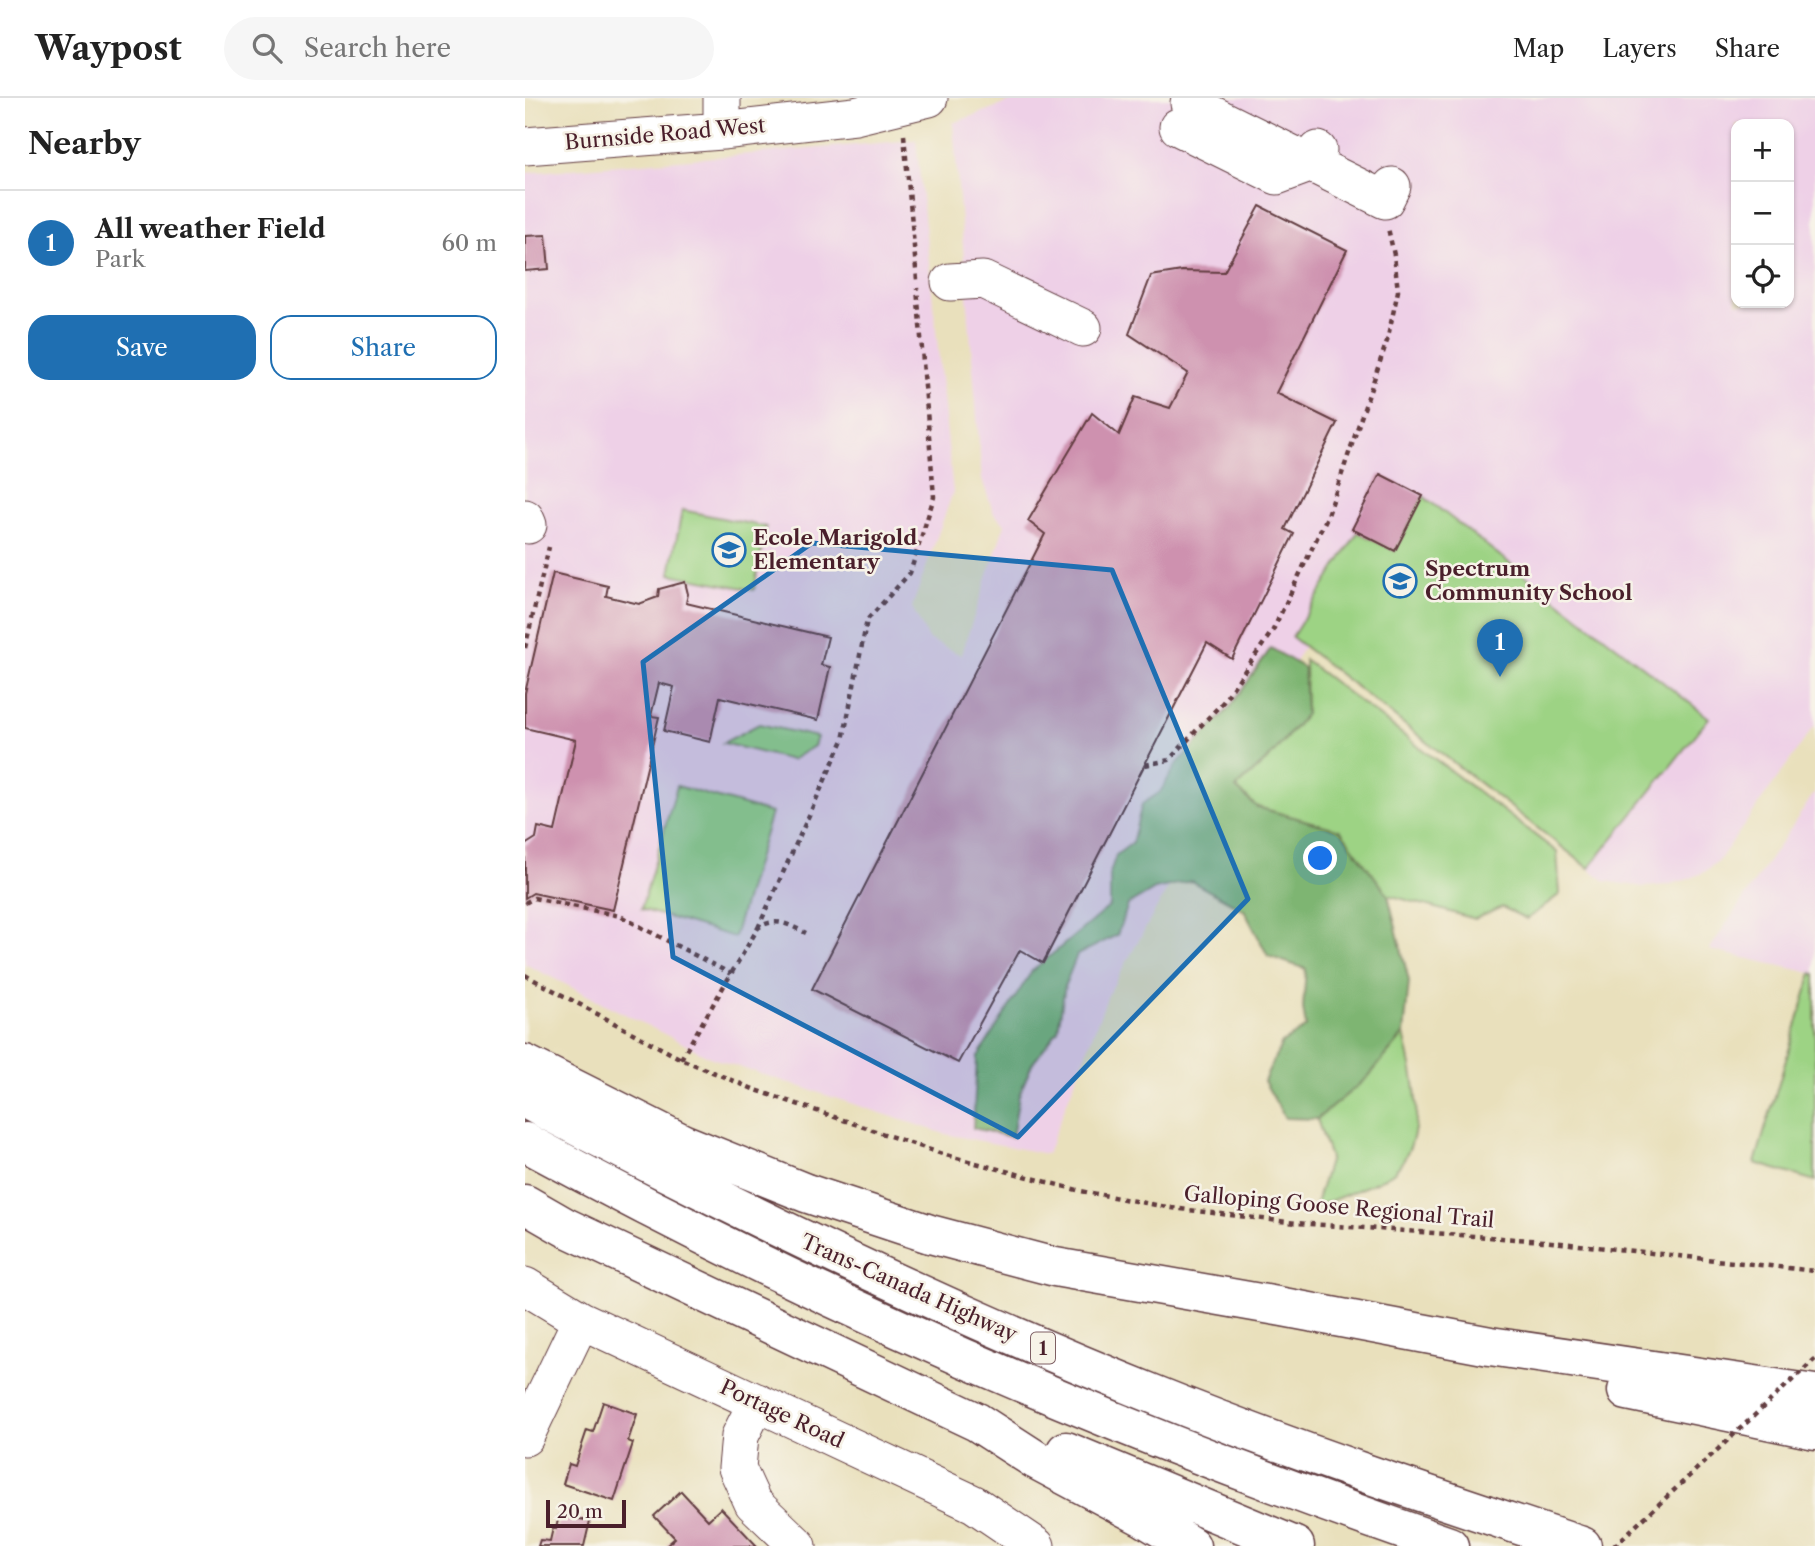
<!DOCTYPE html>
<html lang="en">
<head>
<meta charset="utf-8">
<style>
	body { margin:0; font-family:"Libre Caslon Text",serif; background:#f6f6f6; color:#222 }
	.controls { position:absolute; right:21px; top:21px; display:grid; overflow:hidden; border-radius:14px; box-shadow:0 2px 5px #0004 }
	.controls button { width:63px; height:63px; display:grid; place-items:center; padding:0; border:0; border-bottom:2px solid #e0e0e0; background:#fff; color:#222; font:35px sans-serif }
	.scale { position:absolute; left:21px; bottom:18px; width:80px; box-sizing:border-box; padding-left:7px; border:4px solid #4a1f2b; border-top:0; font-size:19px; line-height:24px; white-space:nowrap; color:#4a1f2b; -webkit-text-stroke:5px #f7f3e8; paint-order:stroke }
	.you { position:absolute; left:796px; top:761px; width:24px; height:24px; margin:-18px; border:5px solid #fff; border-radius:50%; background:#1a73e8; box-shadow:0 0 0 10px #1a73e833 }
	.badge { display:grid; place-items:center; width:46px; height:46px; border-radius:50%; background:#1f6fb2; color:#fff; font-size:23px; font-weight:700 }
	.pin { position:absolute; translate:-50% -58px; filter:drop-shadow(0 2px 4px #0008) }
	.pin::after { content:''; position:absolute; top:37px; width:24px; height:21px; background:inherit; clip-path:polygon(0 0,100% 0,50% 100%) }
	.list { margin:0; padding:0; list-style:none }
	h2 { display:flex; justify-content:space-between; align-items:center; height:91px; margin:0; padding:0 28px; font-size:30px }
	h2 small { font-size:23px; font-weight:400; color:#767676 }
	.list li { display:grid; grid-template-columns:46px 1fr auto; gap:21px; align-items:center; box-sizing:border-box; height:105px; padding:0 28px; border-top:2px solid #e0e0e0 }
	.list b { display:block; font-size:26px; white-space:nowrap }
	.list p { margin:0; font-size:23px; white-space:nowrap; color:#767676 }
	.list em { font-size:23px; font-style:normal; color:#767676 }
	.actions { display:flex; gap:14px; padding:21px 28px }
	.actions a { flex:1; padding:16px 0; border:2px solid #1f6fb2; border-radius:21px; text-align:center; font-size:24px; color:#1f6fb2 }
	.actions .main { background:#1f6fb2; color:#fff }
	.icon { flex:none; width:38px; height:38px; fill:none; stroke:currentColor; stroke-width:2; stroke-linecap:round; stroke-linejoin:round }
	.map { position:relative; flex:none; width:1290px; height:1448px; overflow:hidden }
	header { display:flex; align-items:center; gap:42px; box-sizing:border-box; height:98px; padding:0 35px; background:#fff; border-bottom:2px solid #e0e0e0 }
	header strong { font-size:33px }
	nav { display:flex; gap:38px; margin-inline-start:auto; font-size:24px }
	.search { width:490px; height:63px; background:#f6f6f6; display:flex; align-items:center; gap:18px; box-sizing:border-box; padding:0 24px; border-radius:38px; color:#767676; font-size:26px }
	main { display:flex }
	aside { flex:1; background:#fff }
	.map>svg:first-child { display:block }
</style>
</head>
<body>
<header>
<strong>Waypost</strong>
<div class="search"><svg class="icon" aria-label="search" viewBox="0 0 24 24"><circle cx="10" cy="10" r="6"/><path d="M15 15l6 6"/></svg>Search here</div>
<nav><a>Map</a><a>Layers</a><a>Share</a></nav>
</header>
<main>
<aside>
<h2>Nearby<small></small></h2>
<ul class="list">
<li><span class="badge">1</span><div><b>All weather Field</b><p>Park</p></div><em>60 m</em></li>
</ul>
<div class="actions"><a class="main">Save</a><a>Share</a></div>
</aside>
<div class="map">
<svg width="1290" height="1448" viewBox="0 0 1290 1448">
	<rect width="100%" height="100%" fill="#f7f3e8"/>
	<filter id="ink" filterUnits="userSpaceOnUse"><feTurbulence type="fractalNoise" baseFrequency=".0143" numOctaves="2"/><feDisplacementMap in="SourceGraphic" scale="14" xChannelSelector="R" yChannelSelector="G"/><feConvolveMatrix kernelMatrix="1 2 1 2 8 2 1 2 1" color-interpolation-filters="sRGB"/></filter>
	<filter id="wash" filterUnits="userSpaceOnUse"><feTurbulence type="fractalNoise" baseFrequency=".00686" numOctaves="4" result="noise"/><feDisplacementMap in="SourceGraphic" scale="28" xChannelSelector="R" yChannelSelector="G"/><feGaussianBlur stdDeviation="1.57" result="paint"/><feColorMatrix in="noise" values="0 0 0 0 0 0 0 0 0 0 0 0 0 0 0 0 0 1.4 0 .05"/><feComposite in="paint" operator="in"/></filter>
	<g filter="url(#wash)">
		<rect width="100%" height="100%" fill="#e9e0bc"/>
		<path fill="#eed0e7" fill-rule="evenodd" d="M495 0H1290V627L1195 761 1181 773 1164 781 1142 787 1119 789 1080 783 779 548 583 897 522 1056 420 1036 187 960 0 866V75L391 42 428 394 387 509 403 541 436 557 480 426 469 416 457 382 428 25ZM1211 26H1264V205H1211Z
			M1290 694V1083L1230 1065 1287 875 1184 852Z"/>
		<path fill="#9dd384" stroke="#747958" stroke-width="2" d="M898 398 1184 620 1064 770 767 539 833 434 870 453Z
			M157 412 241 429 229 492 145 476Z
			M780 562 1032 754 1035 796 1002 821 977 809 950 821 863 797 815 732 732 709 711 690 746 658 781 616Z
			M234 626 292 639 289 648 266 662 198 645Z
			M152 688 246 715 209 839 116 811Z
			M1287 875 1290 876V1083L1230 1065Z
			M879 936C889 981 905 1037 869 1074 861 1082 805 1103 790 1109L805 1060 792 1021 843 979Z"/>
		<path fill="#7eb572" stroke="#646a4e" stroke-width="2" d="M746 550 779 570 781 616 746 658 711 690 732 709 815 732 863 797 884 883 879 936 843 979 792 1021 760 1020 739 983 757 945 781 929 778 910 781 871 743 858 719 812 666 783 630 791 603 807 592 837 552 857 540 887 533 932 507 966 494 997 487 1039 448 1030 452 960 507 873 585 808V775L591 757 607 745 617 706 635 694 652 666 705 609Z"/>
		<g id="blocks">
			<path fill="#ce91af" d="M735 108 822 152 751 295 812 325 760 431 769 436 707 561 682 545 518 865 495 852 433 965 287 891 520 436 503 423 567 315 594 337 610 299 645 310 663 275 604 236 626 178 657 173 699 174Z
				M21 137 24 171 0 173V138Z
				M855 376 898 398 870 453 827 431Z
				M28 475 83 488 81 498 114 506 133 499 134 491 160 484 163 496 161 505 303 539 296 567 305 569 293 622 195 599 185 644 139 633 149 589 134 585 126 618 134 619 88 812 8 795 0 800V747L11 740 13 729 30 733 51 642 0 630V595Z
				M78 1304 112 1316 103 1343 108 1345 89 1403 38 1386 44 1366 50 1368 62 1332 68 1334Z
				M156 1393 183 1422 196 1410 232 1448H141L150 1440 129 1418Z
				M34 1417 65 1423 59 1448H13L15 1442 25 1443 28 1430 31 1431Z"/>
		</g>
	</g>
	<g filter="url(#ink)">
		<use href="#blocks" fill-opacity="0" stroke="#623c41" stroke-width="2"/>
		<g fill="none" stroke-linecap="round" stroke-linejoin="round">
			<defs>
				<path id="minor" d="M197 0V33
					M664 5 860 102 867 88
					M653 29 752 78 787 65 793 52
					M0 48 197 33 330 18 404 0
					M425 184 458 182 558 230
					M0 420 3 427
					M0 1188 56 1222 449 1406 511 1448
					M232 1304 215 1338 212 1370 228 1405 273 1448
					M0 1339 56 1222"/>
				<path id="highway" d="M0 966 157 1045 281 1095 405 1136 530 1169 758 1209 965 1248 1290 1296
					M0 1001C206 1110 416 1211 633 1298 772 1354 915 1401 1057 1448
					M0 1044C175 1139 354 1226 538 1302 665 1355 794 1403 924 1448
					M0 1106 40 1129 452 1324 511 1362 620 1420 666 1448
					M1102 1293 1290 1332
					M541 1353 770 1448"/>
			</defs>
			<use href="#minor" stroke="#623c41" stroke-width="39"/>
			<use href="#highway" stroke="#623c41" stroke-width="41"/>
			<path stroke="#623c41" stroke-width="4.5" stroke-dasharray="5 5" stroke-linecap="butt" d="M379 37 392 182
				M0 550 24 449
				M620 667 644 662 698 604 748 532 803 417 862 243 873 193 869 157 863 130
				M0 805 9 800 95 818 206 876
				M233 830 318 642 342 522 385 475 409 399 392 190
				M0 877 156 961 228 991 417 1056 556 1093 647 1110 771 1125 1018 1143 1290 1173
				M156 961 233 830C251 818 264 827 281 835"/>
			<use href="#minor" stroke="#fff" stroke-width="37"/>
			<use href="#highway" stroke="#fff" stroke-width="38"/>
			<path stroke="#623c41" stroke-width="4.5" stroke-dasharray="5 5" stroke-linecap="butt" d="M1089 1448 1290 1261"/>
		</g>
	</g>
	<path fill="#1f6fb2" fill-opacity="0.2" stroke="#1f6fb2" stroke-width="5" stroke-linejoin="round" d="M287 445 587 472 723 801 493 1039 148 859 118 564Z"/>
	<defs>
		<symbol id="school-ring" viewBox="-11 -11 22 22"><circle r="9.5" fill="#f7f3e8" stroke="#1f6fb2" stroke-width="1.5"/><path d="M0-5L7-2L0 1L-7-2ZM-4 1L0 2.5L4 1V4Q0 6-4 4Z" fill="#1f6fb2"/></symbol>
	</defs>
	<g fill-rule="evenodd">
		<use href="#school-ring" x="185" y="433" width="38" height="38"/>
		<use href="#school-ring" x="856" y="464" width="38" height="38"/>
	</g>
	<g text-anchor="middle" stroke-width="5" stroke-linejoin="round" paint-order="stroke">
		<rect fill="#f7f3e8" stroke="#7e5f64" stroke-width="2" x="506" y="1234.5" width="24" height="31" rx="5"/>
		<g font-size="19" font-weight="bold" fill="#4a1f2b">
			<text x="518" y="1257">1</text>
		</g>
		<g font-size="21" fill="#4a1f2b" stroke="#f7f3e8">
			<text transform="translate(140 36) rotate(-5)" y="7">Burnside Road West</text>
			<text transform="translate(814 1109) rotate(5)" y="7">Galloping Goose Regional Trail</text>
			<text transform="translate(384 1190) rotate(24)" y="7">Trans-Canada Highway</text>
			<text transform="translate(257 1316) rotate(25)" y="7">Portage Road</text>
		</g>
		<g font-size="21" font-weight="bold" fill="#4a1f2b" stroke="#f7f3e8" text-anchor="start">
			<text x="228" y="447">Ecole Marigold<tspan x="228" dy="24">Elementary</tspan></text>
			<text x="900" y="478">Spectrum<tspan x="900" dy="24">Community School</tspan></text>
		</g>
	</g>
</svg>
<div class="controls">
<button>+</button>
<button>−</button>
<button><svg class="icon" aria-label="locate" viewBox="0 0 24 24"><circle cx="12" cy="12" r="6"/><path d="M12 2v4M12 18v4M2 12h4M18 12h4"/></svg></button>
</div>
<div class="scale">20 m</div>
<div class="you"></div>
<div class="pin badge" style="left:975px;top:579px">1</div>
</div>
</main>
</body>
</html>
